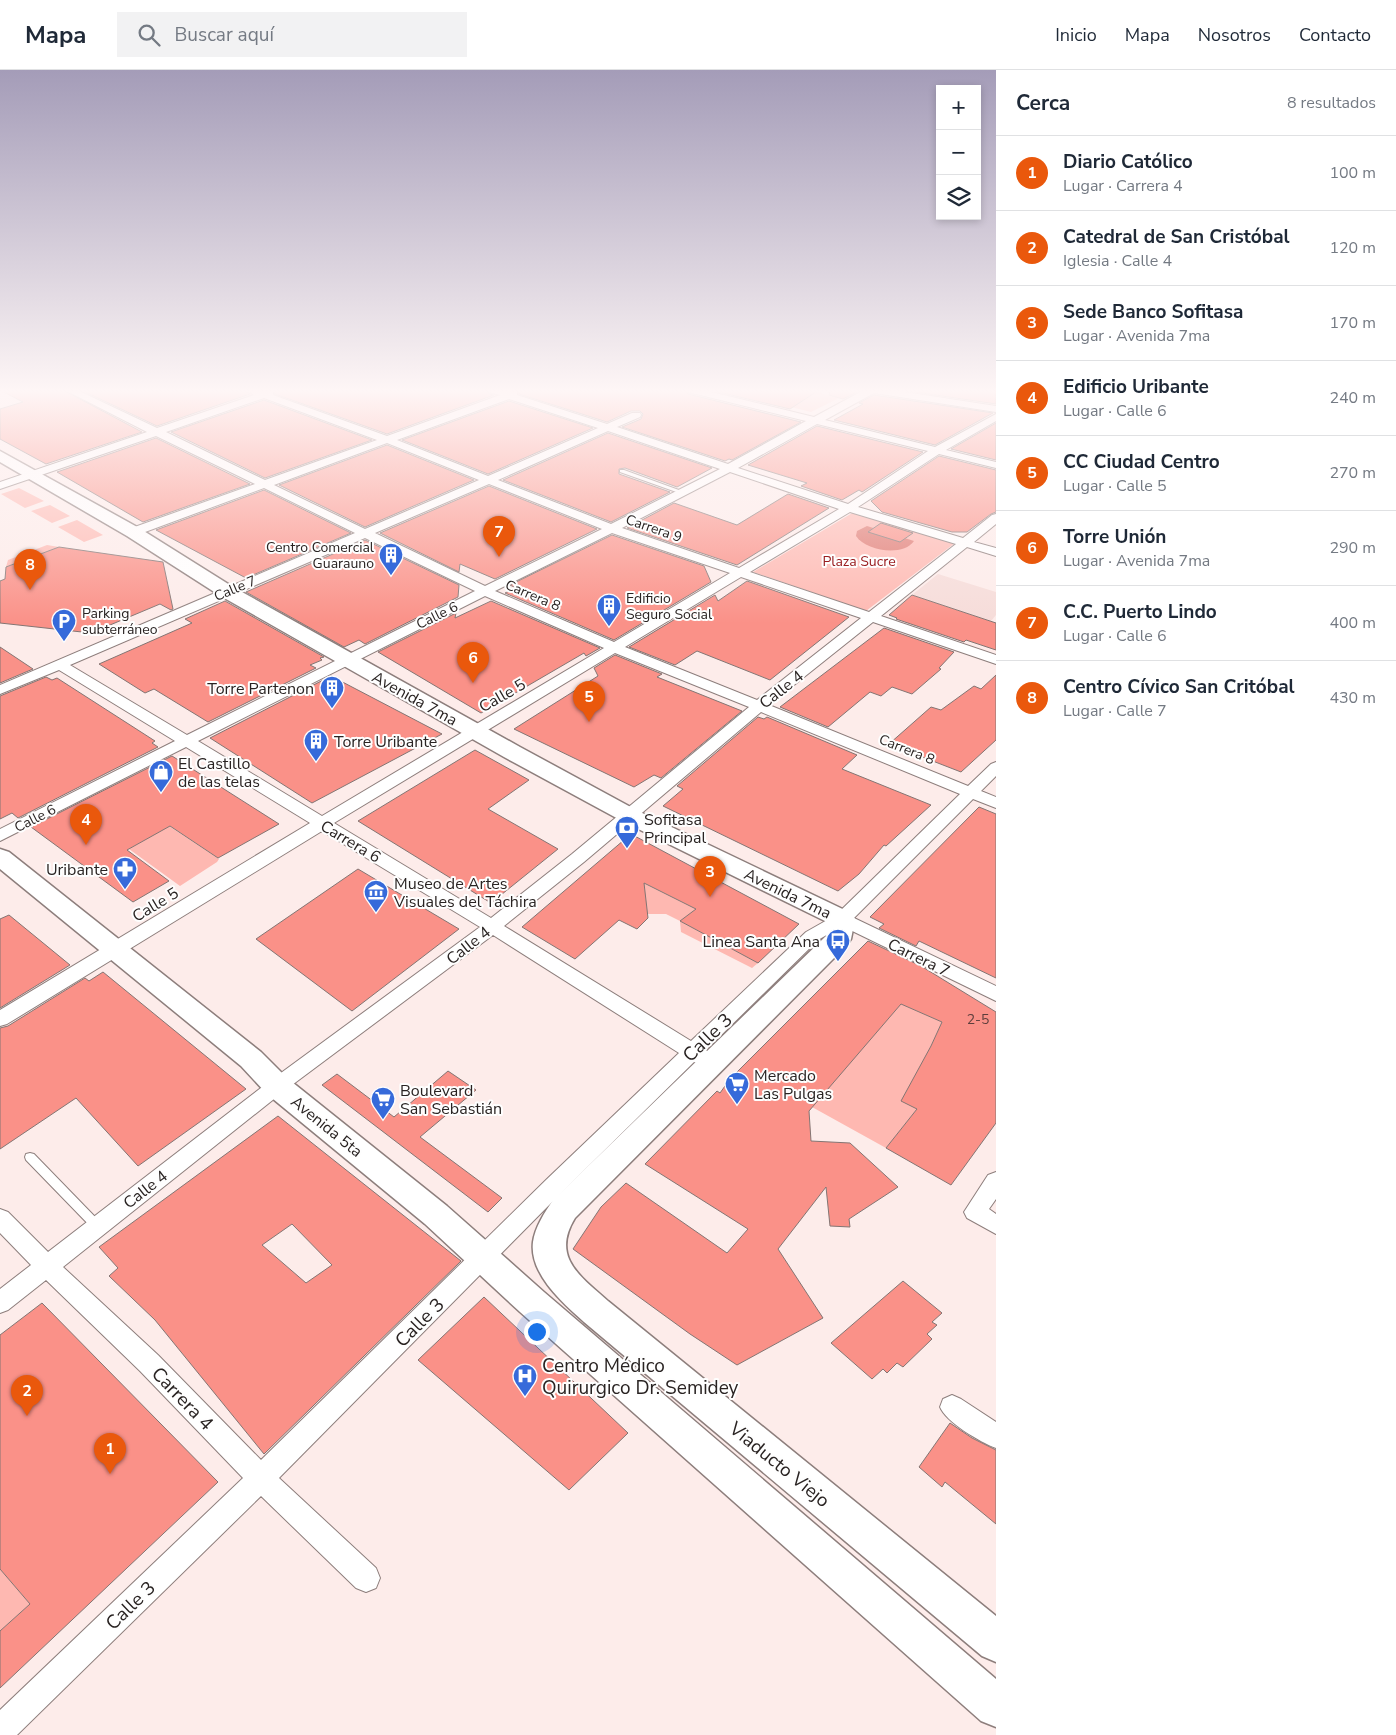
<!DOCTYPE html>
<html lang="es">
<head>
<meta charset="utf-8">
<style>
	body { margin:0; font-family:"Nunito Sans",sans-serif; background:#f2f2f3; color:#1f2937 }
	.controls { position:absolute; right:15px; top:15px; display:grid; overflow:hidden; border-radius:0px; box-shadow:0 2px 8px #0003 }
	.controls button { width:45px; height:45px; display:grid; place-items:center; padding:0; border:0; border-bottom:1px solid #e0e1e3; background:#fff; color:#1f2937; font:25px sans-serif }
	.you { position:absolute; left:536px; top:1261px; width:18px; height:18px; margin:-12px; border:4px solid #fff; border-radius:50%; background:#1a73e8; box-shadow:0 0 0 8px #1a73e833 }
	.badge { display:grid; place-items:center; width:32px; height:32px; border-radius:50%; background:#ea580c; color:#fff; font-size:16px; font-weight:700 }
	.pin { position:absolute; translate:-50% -41px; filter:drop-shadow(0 1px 2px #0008) }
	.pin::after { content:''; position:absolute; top:26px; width:18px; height:15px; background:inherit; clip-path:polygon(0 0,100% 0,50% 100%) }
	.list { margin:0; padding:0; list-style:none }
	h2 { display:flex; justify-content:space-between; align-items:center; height:65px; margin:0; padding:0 20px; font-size:21px }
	h2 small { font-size:16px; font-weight:400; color:#747a83 }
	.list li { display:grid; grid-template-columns:32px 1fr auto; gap:15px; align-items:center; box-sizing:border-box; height:75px; padding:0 20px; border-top:1px solid #e0e1e3 }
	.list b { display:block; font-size:19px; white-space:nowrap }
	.list p { margin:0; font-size:16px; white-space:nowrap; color:#747a83 }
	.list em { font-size:16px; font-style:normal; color:#747a83 }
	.icon { flex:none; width:28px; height:28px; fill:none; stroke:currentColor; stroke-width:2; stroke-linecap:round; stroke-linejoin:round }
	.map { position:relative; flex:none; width:996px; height:1665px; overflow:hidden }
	header { display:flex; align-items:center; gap:30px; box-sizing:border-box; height:70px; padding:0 25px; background:#fff; border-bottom:1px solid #e0e1e3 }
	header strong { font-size:24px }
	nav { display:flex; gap:28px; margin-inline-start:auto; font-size:18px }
	.search { width:350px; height:45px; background:#f2f2f3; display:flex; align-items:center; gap:12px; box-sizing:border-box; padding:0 18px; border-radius:0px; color:#747a83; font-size:19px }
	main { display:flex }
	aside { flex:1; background:#fff }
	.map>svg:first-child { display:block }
</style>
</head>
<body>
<header>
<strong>Mapa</strong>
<div class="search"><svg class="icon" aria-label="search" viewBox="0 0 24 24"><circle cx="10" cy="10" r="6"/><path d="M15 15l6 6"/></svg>Buscar aquí</div>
<nav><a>Inicio</a><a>Mapa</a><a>Nosotros</a><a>Contacto</a></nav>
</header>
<main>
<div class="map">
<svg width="996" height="1665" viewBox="0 0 996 1665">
	<rect width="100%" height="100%" fill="#fdecea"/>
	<path fill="#f6dcd9" d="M938 504 996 522V545L991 551 912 525Z"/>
	<path fill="#feb8b1" d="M816 322 839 328 811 342 787 336Z
		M19 418 44 431 25 438 1 424Z
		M50 435 70 446 52 453 31 441Z
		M854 442 955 473 866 541 753 502Z
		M77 450 103 465 84 472 58 457Z
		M47 475 59 477 6 497 8 490Z
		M169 756 219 789 217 792 180 816 129 779Z
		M623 803 696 839 680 851 758 893 752 898 681 862 680 851 666 844H647Z
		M899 933 942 952 931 976 917 1039 886 1078 812 1037Z
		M0 1499 30 1534 0 1561Z"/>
	<path fill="#df7870" d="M867 456 914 471C903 487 866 481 856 466L857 461Z"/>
	<path fill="#fa9188" stroke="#837573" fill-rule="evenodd" d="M0 320H63L142 362 46 394 0 369V339L23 332Z
		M81 320H244L250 324 157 356Z
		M274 320H486L489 324 494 325 387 364 275 324Z
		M511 320H685L688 324 801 352 732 390 729 389 725 391 622 357 641 349 643 344 640 341H631L607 352 519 324 517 320Z
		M710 320H819L790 339Z
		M830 320H861L843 329 829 325Z
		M902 320H996V334Z
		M874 325 993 343 935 375 834 350 863 334 859 333Z
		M264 330 372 370 265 408 171 362Z
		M509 331 593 358 488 404 402 370Z
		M996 353V390L951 379Z
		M817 356 923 382 862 422 859 420 842 430 801 416 807 413 748 395Z
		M608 363 712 398 677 417 625 398 619 399V404L670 422 611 452 503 410Z
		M156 368 250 414 143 452 57 402Z
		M387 375 474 410 365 457 279 415Z
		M939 386 996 400V442L991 444 967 462H952L882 442 871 431Z
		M489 416 597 459 495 509 460 494 459 502 380 463Z
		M264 420 351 463 246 508 156 460Z
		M788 424 829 438 737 495 627 458 674 433 737 455Z
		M881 453 913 463 900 472 868 462Z
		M612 465 704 496 711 512 614 570 505 523 516 518 510 515Z
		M365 470 459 515 458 527 365 574 359 570 344 577 246 522Z
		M59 477 163 492 173 539 171 540 160 534 91 563 0 553V511L5 509 6 497Z
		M747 511 849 547 770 610 697 581 675 595 629 577 715 525 718 531Z
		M912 525 996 553V580L966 570 964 572 896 549 897 548 889 545Z
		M225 531 324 587 320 588 322 590 310 595 316 598 208 652 154 619 145 623 99 594 192 553 185 549Z
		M491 531 600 578 586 586 584 583 481 643 378 582 456 543 455 548Z
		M884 558 954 582 939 598 941 599 912 624 892 617 881 626 870 622 828 657 780 637Z
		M0 577 33 599 0 613Z
		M615 585 662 604 657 607 742 641 661 708 654 705 634 717 514 659 598 606 594 598Z
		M996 605V670L961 702 889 674 931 637 941 640 974 616 981 619Z
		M331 606 442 664 312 733 210 668Z
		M46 607 52 610 57 608 155 671 152 673 158 677 18 748 12 743 0 749V626Z
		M758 647 764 649 767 647 857 685 842 699 931 735 886 776 884 775 859 804 838 821 663 736 683 719 677 716Z
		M475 680 529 710 488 739 558 779 491 833 358 751Z
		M172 686 279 754 218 788 170 756 127 780 169 811 133 832 31 757Z
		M979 737 996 744V908L919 871 916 876 879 858 884 854 870 847Z
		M631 764 799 854 758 893 680 851 696 839 644 813 648 848 637 859 619 850 575 889 522 857Z
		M358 799 459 859 352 941 256 869Z
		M9 845 70 895 0 938V849Z
		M868 871 921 896 996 942V1053L951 1115 886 1078 917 1039 901 1031 931 976 942 952 901 934 809 1041 811 1071 850 1073 898 1117 849 1149 850 1157 830 1156 826 1117 778 1179 823 1248 737 1295 690 1264 573 1179 601 1137 626 1113 727 1183 748 1159 645 1094 717 1021 720 1023 730 1009Z
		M103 902 246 1019 138 1096 76 1028 0 1079V958L8 956 85 908 89 911Z
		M448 1001 476 1020 420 1067 502 1128 488 1142 322 1015 337 1004 394 1047Z
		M278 1046 461 1191 264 1384 155 1250 109 1206 118 1198 99 1177ZM292 1154 332 1195 306 1213 262 1175Z
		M903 1211 942 1243 932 1252 937 1255 927 1264 932 1269 903 1297 897 1293 887 1303 883 1299 872 1309 831 1273Z
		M484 1227 628 1363 569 1420 418 1290Z
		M42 1233 218 1412 0 1618V1561L30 1534 0 1499V1265Z
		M950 1353 972 1368 996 1380V1454L945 1412 942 1417 919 1397Z"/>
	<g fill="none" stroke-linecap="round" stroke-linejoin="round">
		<defs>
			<path id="lane" d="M620 400H624L687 423 682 424 620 402Z
				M30 1083 34 1084 101 1153 103 1156 101 1159 97 1161 93 1159 26 1090 25 1087 26 1084Z"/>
			<path id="street" d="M65 320H77L157 358 254 325 246 320H269L273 321V325L387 366 500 325 489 322 488 320 517 322V325L607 354 632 343H640L641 345 640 347 617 357 728 394 806 351 688 322 687 320H703L814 347 864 320H892L996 336V342L874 323 825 350 935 377 996 344V351L946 380 996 392V398L939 384 858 437 963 468 992 445 996 444V454L974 472 996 478V486L967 477 881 546 996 585V594L873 552 769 635 968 716 991 694 996 692V706L981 721 996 727V738L973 729 854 848 996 916V931L842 856 818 870 706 980 713 988 710 993 703 995 694 992 563 1121 279 1408 376 1498 380 1508 376 1518 366 1522 356 1518 261 1426 17 1665H0V1640L243 1408 140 1301 46 1210 8 1240 0 1243V1219L31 1195 0 1163V1139L8 1142 48 1182 270 1011 480 857 322 761 7 954 0 956V940L310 753 186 677 0 771V759L175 671 59 600 0 624V615L355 463 264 418 137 465H129L127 462 129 459 255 414 156 366 0 419V412L147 362ZM264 328 377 370 265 410 166 362ZM509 329 598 358 488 406 397 370ZM817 354 928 381 848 434 738 398ZM608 361 720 399 611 454 498 410ZM387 373 479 410 365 459 274 415ZM730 402 839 439 739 498 622 458ZM489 414 602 459 485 516 375 463ZM850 442 956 474 869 542 750 502ZM612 463 730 503 614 572 495 521ZM365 468 475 521 187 665 70 595ZM741 507 861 548 757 630 625 577ZM485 526 604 578 322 746 198 671ZM615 583 749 637 572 784 491 848 334 753ZM761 642 960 724 836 845 806 862 691 971 504 856 584 792ZM493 865 679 983 547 1109 261 1390 158 1285 63 1197 284 1021Z
				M996 1102V1129L989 1139 996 1144V1164L967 1148 964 1142 988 1105Z
				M952 1325 961 1329 996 1352V1378C980 1372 946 1352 940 1337L943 1329Z"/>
			<path id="secondary" d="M0 381 139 458 233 517 520 677 638 741 851 843 855 849 851 869 847 875 575 1148C551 1187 580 1206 608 1231L996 1546V1592L982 1586 584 1252C563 1233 529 1204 533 1172 535 1157 545 1142 553 1130L826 866 829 853 622 751 504 687 219 525 127 466 0 392Z
				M0 779 9 782 261 982 287 1008 447 1136 544 1222 996 1609V1657L981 1651 520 1242 425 1154 267 1024 241 996 0 799Z"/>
		</defs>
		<use href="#lane" stroke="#8d7e7c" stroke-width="2"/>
		<use href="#street" stroke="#8d7e7c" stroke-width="2"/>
		<use href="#secondary" stroke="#8d7e7c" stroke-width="3"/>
		<use href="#lane" fill="#fff" fill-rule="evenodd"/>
		<use href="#street" fill="#fff" fill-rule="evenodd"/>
		<use href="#secondary" fill="#fff" fill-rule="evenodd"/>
	</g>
	<linearGradient id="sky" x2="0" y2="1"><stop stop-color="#a49cb8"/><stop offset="0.58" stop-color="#fef6f6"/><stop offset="1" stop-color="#fef6f6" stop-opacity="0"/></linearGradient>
	<rect width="996" height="553" fill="url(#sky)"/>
	<defs>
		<symbol id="building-pin" viewBox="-11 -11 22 30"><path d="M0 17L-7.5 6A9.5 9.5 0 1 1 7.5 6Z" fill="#366ada" stroke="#fefefe"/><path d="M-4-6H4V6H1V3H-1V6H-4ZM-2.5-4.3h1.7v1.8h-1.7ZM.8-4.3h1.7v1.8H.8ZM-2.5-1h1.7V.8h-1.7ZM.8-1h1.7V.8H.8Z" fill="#fff"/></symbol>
		<symbol id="parking-pin" viewBox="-11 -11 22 30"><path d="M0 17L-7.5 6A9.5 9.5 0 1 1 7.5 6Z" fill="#366ada" stroke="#fefefe"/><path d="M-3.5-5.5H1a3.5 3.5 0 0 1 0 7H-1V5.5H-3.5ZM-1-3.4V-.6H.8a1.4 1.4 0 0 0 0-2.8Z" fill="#fff"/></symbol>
		<symbol id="shop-pin" viewBox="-11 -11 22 30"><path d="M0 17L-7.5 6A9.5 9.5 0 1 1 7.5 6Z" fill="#366ada" stroke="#fefefe"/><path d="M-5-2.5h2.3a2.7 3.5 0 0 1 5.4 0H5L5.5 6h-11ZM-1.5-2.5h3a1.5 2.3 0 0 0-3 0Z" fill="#fff"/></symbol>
		<symbol id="bank-pin" viewBox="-11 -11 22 30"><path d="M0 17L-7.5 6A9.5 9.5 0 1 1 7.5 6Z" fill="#366ada" stroke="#fefefe"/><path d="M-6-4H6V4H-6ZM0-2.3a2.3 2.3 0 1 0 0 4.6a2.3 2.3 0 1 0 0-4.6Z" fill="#fff"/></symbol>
		<symbol id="pharmacy-pin" viewBox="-11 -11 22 30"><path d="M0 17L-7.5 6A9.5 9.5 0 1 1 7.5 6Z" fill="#366ada" stroke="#fefefe"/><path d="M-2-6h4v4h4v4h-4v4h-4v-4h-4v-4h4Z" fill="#fff"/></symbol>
		<symbol id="museum-pin" viewBox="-11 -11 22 30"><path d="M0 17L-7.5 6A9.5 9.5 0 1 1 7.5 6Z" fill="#366ada" stroke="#fefefe"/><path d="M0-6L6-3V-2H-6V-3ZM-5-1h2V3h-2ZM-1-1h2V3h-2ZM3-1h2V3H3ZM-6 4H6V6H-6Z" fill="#fff"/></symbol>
		<symbol id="bus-pin" viewBox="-11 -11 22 30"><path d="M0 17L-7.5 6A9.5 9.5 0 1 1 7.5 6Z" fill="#366ada" stroke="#fefefe"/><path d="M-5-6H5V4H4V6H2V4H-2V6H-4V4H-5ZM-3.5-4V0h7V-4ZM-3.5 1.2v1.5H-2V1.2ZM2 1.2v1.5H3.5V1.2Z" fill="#fff"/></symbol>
		<symbol id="supermarket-pin" viewBox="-11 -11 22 30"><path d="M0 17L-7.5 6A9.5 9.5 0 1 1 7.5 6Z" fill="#366ada" stroke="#fefefe"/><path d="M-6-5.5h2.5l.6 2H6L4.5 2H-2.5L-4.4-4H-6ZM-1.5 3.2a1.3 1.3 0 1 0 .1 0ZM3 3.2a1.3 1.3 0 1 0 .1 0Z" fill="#fff"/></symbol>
		<symbol id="hospital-pin" viewBox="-11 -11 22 30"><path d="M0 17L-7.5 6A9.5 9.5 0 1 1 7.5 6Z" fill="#366ada" stroke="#fefefe"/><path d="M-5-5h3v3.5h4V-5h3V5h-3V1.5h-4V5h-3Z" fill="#fff"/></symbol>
	</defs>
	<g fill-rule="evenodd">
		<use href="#building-pin" x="377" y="471" width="28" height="38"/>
		<use href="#building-pin" x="595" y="522" width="28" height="38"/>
		<use href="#parking-pin" x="50" y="537" width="28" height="38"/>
		<use href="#building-pin" x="318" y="604" width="28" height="38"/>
		<use href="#building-pin" x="302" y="657" width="28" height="38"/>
		<use href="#shop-pin" x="147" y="688" width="28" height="38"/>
		<use href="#bank-pin" x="613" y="744" width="28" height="38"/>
		<use href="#pharmacy-pin" x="111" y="785" width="28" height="38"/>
		<use href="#museum-pin" x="362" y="808" width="28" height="38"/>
		<use href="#bus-pin" x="824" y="857" width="28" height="38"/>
		<use href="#supermarket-pin" x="723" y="1000" width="28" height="38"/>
		<use href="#supermarket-pin" x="369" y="1015" width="28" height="38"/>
		<use href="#hospital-pin" x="511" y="1292" width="28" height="38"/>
	</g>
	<g text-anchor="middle" stroke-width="4" stroke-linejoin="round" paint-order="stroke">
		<g font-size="14" fill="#292322" stroke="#fefefe">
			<text transform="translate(654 458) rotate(19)" y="5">Carrera 9</text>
			<text transform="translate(235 518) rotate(-23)" y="5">Calle 7</text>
			<text transform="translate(533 525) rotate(23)" y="5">Carrera 8</text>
			<text transform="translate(437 545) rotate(-26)" y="5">Calle 6</text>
			<text transform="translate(907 679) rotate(22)" y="5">Carrera 8</text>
			<text transform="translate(35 748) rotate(-27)" y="5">Calle 6</text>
		</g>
		<g font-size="14" fill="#292322" stroke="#fefefe" text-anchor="start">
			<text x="374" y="482" text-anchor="end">Centro Comercial<tspan x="374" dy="16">Guarauno</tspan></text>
			<text x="626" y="533">Edificio<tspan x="626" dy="16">Seguro Social</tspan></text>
			<text x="82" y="548">Parking<tspan x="82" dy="16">subterráneo</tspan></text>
		</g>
		<g font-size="14" fill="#991e20" stroke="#fefefe">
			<text x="859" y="496">Plaza Sucre</text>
		</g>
		<g font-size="14" fill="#5d3e3c">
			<text x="978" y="954">2-5</text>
		</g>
		<g font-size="16" fill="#292322" stroke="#fefefe" text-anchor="start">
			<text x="314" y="624" text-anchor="end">Torre Partenon</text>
			<text x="334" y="677">Torre Uribante</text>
			<text x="178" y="699">El Castillo<tspan x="178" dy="18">de las telas</tspan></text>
			<text x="644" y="755">Sofitasa<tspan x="644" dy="18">Principal</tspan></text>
			<text x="108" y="805" text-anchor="end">Uribante</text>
			<text x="394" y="819">Museo de Artes<tspan x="394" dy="18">Visuales del Táchira</tspan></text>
			<text x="820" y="877" text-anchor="end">Linea Santa Ana</text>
			<text x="754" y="1011">Mercado<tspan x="754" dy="18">Las Pulgas</tspan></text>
			<text x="400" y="1026">Boulevard<tspan x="400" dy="18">San Sebastián</tspan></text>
		</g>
		<g font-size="16" fill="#292322" stroke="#fefefe">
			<text transform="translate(781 619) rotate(-38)" y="6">Calle 4</text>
			<text transform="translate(502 625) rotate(-30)" y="6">Calle 5</text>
			<text transform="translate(415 628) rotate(29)" y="6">Avenida 7ma</text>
			<text transform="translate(351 771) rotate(31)" y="6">Carrera 6</text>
			<text transform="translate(788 823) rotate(26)" y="6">Avenida 7ma</text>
			<text transform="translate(155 834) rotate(-31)" y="6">Calle 5</text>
			<text transform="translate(468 875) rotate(-38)" y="6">Calle 4</text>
			<text transform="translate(919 887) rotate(26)" y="6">Carrera 7</text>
			<text transform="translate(327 1056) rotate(39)" y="6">Avenida 5ta</text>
			<text transform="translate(145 1119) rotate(-38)" y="6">Calle 4</text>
		</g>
		<g font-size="19" fill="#292322" stroke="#fefefe">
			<text transform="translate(707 967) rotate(-44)" y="7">Calle 3</text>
			<text transform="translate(419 1252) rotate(-45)" y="7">Calle 3</text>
			<text transform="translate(183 1328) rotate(46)" y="7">Carrera 4</text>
			<text transform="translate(780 1394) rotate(39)" y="7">Viaducto Viejo</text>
			<text transform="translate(130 1535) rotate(-44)" y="7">Calle 3</text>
		</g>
		<g font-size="19" fill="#292322" stroke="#fefefe" text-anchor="start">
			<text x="542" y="1302">Centro Médico<tspan x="542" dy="22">Quirurgico Dr. Semidey</tspan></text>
		</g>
	</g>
</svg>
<div class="controls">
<button>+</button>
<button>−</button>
<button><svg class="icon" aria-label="layers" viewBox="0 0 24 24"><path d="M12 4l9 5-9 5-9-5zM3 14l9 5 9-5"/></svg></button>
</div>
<div class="you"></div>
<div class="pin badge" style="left:110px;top:1404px">1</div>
<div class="pin badge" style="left:27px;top:1346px">2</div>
<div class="pin badge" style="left:710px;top:827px">3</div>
<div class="pin badge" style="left:86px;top:775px">4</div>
<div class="pin badge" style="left:589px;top:652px">5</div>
<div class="pin badge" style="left:473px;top:613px">6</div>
<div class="pin badge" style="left:499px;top:487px">7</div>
<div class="pin badge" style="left:30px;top:520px">8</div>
</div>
<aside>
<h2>Cerca<small>8 resultados</small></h2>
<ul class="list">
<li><span class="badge">1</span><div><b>Diario Católico</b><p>Lugar · Carrera 4</p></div><em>100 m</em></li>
<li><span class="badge">2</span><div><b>Catedral de San Cristóbal</b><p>Iglesia · Calle 4</p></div><em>120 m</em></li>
<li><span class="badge">3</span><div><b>Sede Banco Sofitasa</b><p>Lugar · Avenida 7ma</p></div><em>170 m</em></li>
<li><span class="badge">4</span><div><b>Edificio Uribante</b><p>Lugar · Calle 6</p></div><em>240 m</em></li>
<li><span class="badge">5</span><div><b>CC Ciudad Centro</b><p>Lugar · Calle 5</p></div><em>270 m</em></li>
<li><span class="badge">6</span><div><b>Torre Unión</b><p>Lugar · Avenida 7ma</p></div><em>290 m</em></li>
<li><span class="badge">7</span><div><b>C.C. Puerto Lindo</b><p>Lugar · Calle 6</p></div><em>400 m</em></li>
<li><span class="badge">8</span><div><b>Centro Cívico San Critóbal</b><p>Lugar · Calle 7</p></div><em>430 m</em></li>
</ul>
</aside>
</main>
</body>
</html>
